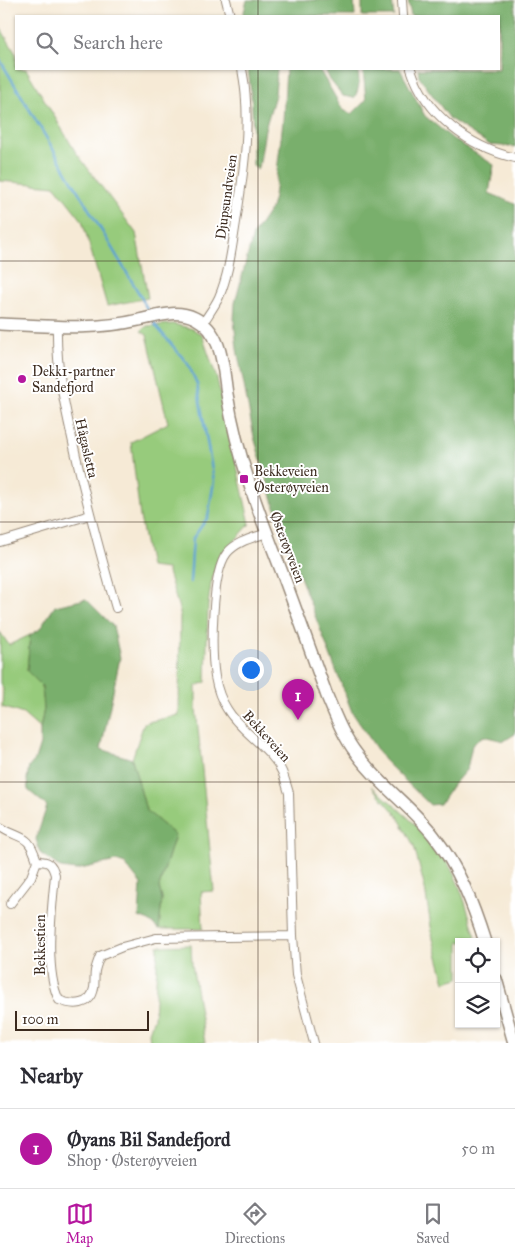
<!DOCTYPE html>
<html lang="en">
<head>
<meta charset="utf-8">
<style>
	body { margin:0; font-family:"IM FELL Great Primer",serif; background:#f2f2f3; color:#2b2b33 }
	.controls { position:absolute; right:15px; bottom:15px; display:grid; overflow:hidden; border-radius:0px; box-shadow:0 1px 4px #0004 }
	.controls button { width:45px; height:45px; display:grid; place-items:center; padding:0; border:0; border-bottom:1px solid #e1e1e2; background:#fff; color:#2b2b33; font:25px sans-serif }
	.scale { position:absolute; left:15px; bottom:12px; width:134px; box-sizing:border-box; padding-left:5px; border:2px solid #3b2a1e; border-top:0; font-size:14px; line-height:18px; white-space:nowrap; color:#3b2a1e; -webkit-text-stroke:4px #fff; paint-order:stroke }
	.you { position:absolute; left:250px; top:669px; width:18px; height:18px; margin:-12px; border:4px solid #fff; border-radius:50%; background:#1a73e8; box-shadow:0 0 0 8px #1a73e833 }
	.badge { display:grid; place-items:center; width:32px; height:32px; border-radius:50%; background:#b5179e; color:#fff; font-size:16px; font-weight:700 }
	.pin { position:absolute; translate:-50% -41px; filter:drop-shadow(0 1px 2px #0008) }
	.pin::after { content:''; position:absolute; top:26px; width:18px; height:15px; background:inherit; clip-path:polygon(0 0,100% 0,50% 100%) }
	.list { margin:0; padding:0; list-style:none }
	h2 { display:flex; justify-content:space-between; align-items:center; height:65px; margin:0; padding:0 20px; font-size:21px }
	h2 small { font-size:16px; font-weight:400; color:#7c7c81 }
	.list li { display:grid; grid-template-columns:32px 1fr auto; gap:15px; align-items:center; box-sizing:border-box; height:80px; padding:0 20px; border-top:1px solid #e1e1e2 }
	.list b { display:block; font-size:19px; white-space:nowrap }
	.list p { margin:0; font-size:16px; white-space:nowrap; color:#7c7c81 }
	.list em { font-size:16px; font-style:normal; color:#7c7c81 }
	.icon { flex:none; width:28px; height:28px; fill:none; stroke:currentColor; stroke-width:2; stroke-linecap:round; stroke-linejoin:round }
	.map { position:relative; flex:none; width:515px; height:1043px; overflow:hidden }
	.search { position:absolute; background:#fff; box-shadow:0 1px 4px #0004; left:15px; right:15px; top:15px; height:55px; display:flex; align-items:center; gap:12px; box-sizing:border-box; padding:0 18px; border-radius:0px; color:#7c7c81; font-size:19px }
	.sheet { height:145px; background:#fff }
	nav { display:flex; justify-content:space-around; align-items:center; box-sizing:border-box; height:70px; border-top:1px solid #e1e1e2; background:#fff; font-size:14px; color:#7c7c81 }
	nav a { display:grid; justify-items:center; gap:2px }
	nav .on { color:#b5179e }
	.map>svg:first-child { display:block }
</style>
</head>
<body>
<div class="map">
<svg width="515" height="1043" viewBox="0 0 515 1043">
	<rect width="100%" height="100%" fill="#fff"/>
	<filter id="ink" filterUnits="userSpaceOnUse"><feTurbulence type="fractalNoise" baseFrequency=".02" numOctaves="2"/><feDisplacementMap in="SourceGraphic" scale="10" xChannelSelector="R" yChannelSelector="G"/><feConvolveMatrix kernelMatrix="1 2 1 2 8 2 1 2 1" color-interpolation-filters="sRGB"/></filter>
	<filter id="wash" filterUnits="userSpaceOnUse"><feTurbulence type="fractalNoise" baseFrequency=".0096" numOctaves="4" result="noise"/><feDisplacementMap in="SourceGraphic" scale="20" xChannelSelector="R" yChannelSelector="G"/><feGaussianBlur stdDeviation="1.12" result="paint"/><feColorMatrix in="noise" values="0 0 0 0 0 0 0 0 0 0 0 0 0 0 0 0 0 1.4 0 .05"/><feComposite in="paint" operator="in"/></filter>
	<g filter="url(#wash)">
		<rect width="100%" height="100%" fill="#f6ead6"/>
		<path fill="#97cb7c" stroke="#697a4d" d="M0 27 16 54V69H26L75 151 136 233 148 298 107 306 82 220 55 186 0 181Z
			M173 324 193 329 202 335 217 379 250 524 218 559 211 584 208 605 206 682 196 686V708L214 891 201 892 203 929H159L162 899 159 887 175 835 146 810 132 759 144 723 179 715 180 612 167 569 150 567 140 517 131 442 168 423 147 335 141 331 147 326Z
			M0 632 9 645 30 635 27 671 42 686 44 709 40 729 23 714 2 707 3 689 0 683Z
			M371 786C397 807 423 829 443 856 460 879 467 910 476 937L466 940 465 942H459V978L445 982 433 939 425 889 414 846 397 815Z
			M191 945 192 964 205 1043H150L149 1032 154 1018 158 946Z"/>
		<path fill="#79af6c" stroke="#5a6c45" d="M247 0H354L355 16H243Z
			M362 0H392L394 16H362Z
			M408 0H515V147L490 145 450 119 419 77 418 69H499V16H411Z
			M248 69H277L275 95 265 129 260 162 257 169 253 166C253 133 253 101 248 69Z
			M286 69H319L343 110 352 114 366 100 363 69H400L425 116 453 139 494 165 489 193 515 204V734L504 741 483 736 472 745 467 769 453 785 440 804 430 805 384 760 352 712 281 527 254 437 237 349 234 320 235 303 253 235 271 208 274 197 283 121Z
			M325 69H357C360 79 360 89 354 98L343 96 330 80Z
			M86 599 113 626 120 658 101 749 132 759 146 810 175 835 159 887 162 899 159 929 149 921 139 917 141 884 125 864 116 861 76 870 61 868 40 853 36 839 47 806 28 790 27 779 29 767 35 760 40 744V729L44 709 42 686 27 671 30 635 39 630 55 606Z"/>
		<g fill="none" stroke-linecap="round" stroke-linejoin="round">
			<path stroke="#5ba1d0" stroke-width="2.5" d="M0 60 140 295 150 315
				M153 319 156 326 188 364 197 384 214 481 208 517 193 538 190 582"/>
		</g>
	</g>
	<g filter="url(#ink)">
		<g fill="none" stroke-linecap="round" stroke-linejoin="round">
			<defs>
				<path id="minor" d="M226 0 230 16
					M402 0 403 16
					M411 69C426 115 469 147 515 158
					M203 323C208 315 215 306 219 297 229 274 232 247 236 222 244 171 252 120 242 69
					M57 327C56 373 66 411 76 456 88 507 101 557 116 608
					M267 533C253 538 237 541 227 553 211 573 211 652 215 677 217 688 221 700 227 709 239 729 260 741 274 759 283 769 285 781 289 793L293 936 296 975 314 1043
					M0 542 90 515
					M0 827C22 841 28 832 37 861
					M10 904 31 877 37 861C48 861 52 863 55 875 52 909 44 970 59 1000 73 1006 91 1006 94 988 95 982 94 977 95 971 96 966 98 961 100 956L122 947 156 938 293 936"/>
				<path id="secondary" d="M0 324C47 326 93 331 139 320 158 316 176 309 195 318 223 332 223 368 227 394 237 457 260 516 283 575 298 615 312 655 327 696 335 715 343 736 356 753 378 784 411 806 434 836 459 868 473 904 485 942
					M496 979 514 1043"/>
			</defs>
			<use href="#minor" stroke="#988a7a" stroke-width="10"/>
			<use href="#secondary" stroke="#988a7a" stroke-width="14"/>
			<use href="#minor" stroke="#fff" stroke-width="8"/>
			<use href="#secondary" stroke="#fff" stroke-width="11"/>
		</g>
	</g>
	<path fill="none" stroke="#3b2a1e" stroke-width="1" stroke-opacity="0.55" d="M258 0V16M258 69V1043M0 261H515M0 522H515M0 782H515"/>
	<g fill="#b5179e" stroke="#fff" stroke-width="2">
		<circle cx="22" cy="379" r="5"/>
		<rect x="239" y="474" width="10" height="10" rx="2.5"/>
	</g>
	<g text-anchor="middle" stroke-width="4" stroke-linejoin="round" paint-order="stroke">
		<g font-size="14" fill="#3b2a1e" stroke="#fff">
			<text transform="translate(226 197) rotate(-82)" y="5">Djupsundveien</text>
			<text transform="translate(87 448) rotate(77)" y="5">Hågasletta</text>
			<text transform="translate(288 547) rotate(69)" y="5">Østerøyveien</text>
			<text transform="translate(267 736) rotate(48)" y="5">Bekkeveien</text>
			<text transform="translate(40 945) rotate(-90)" y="5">Bekkestien</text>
		</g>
		<g font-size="14" fill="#3b2a1e" stroke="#fff" text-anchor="start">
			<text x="32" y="376">Dekk1-partner<tspan x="32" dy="16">Sandefjord</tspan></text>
			<text x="254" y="476">Bekkeveien<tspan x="254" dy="16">Østerøyveien</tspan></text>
		</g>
	</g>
</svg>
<div class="controls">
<button><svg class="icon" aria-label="locate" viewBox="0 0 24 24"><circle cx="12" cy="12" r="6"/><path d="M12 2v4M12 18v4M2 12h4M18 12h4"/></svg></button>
<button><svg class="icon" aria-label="layers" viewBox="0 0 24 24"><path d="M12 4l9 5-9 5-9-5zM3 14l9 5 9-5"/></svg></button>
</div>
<div class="scale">100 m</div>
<div class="you"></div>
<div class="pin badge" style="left:298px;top:720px">1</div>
<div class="search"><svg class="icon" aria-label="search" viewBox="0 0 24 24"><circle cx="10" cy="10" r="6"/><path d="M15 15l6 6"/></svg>Search here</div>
</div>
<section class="sheet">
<h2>Nearby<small></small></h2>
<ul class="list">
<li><span class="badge">1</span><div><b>Øyans Bil Sandefjord</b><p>Shop · Østerøyveien</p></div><em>50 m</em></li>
</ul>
</section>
<nav>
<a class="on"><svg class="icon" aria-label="map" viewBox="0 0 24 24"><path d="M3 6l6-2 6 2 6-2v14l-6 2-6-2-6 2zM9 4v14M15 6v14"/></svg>Map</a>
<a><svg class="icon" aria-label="directions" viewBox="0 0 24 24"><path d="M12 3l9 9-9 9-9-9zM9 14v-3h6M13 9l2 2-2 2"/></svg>Directions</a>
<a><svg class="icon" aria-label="saved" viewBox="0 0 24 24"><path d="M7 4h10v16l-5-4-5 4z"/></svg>Saved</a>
</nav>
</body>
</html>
